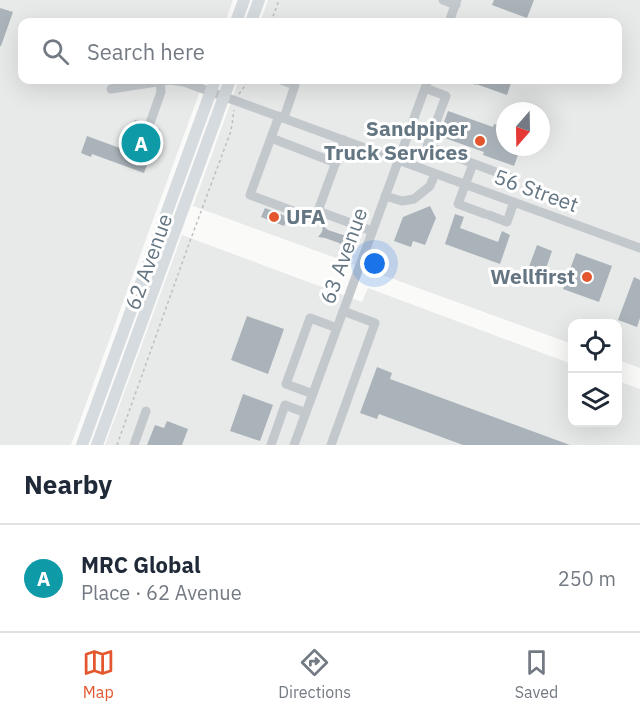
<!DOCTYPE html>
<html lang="en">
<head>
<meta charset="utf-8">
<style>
	body { margin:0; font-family:"IBM Plex Sans",sans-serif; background:#f2f2f3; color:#1f2937 }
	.controls { position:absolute; right:18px; bottom:18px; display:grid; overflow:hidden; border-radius:12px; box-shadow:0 6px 24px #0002 }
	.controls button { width:54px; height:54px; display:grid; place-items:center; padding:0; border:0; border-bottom:2px solid #e0e1e3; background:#fff; color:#1f2937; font:30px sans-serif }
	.compass { position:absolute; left:496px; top:102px; width:54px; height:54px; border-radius:50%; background:#fff; box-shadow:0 6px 24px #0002; rotate:200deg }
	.you { position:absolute; left:375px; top:264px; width:21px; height:21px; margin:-15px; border:4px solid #fff; border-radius:50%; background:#1a73e8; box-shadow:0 0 0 9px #1a73e833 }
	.badge { display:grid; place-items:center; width:39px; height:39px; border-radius:50%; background:#e4572e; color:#fff; font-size:20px; font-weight:700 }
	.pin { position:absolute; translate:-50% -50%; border:3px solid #fff; box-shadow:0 2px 6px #0006 }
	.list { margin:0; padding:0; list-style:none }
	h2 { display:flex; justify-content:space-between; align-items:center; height:78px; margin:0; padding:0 24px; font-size:26px }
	h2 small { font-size:20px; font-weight:400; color:#747a83 }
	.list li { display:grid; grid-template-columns:39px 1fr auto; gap:18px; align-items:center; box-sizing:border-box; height:108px; padding:0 24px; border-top:2px solid #e0e1e3 }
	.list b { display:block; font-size:22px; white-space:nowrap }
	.list p { margin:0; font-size:20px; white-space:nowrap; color:#747a83 }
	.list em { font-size:20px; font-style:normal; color:#747a83 }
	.icon { flex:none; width:33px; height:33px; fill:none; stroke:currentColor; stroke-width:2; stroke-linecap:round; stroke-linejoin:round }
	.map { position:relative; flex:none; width:640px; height:445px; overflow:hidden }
	.search { position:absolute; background:#fff; box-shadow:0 6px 24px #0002; left:18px; right:18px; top:18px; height:66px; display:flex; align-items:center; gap:15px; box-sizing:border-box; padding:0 21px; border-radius:12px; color:#747a83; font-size:22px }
	.sheet { height:186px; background:#fff }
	nav { display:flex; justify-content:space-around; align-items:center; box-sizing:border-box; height:84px; border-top:2px solid #e0e1e3; background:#fff; font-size:16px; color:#747a83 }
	nav a { display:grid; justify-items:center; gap:3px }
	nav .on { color:#e4572e }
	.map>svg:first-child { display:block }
</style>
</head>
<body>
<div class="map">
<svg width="640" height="445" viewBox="0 0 640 445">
	<rect width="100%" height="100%" fill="#fafaf8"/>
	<path fill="#e8e9e9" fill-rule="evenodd" d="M0 0H233L225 22H22V80H204L71 445H0Z
		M268 0H640V368L618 360V324H572V344L193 206 239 80H618V22H260ZM505 111H541V147H505Z
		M182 235 362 302 368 288 572 364V422H618V381L640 389V445H105Z"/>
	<path fill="#aab3b9" d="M494 0H534L527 18 492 5Z
		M0 8 13 12 1 46H0Z
		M461 80H512L507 95 476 84V85Z
		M448 111 493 127 494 124 505 127V147H521L514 166 483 155 484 152 439 136Z
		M135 120 143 123 147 129H152L155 128 160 129 144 173 92 154 91 157 81 153 87 136 125 150Z
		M430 206 436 218 425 245 413 241 411 247 394 241 403 217Z
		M265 208 288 217 284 226 261 217Z
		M455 214 464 217 460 228 498 242 502 231 510 235 500 264 445 244Z
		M323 226 328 230 343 235 349 233 344 240 345 248 339 243 325 238 318 237 322 232Z
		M537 245 552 251 542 280 526 275Z
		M576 253 612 266 599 302 563 289Z
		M634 277 640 280V318L637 327 618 320Z
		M247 316 284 329 268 374 231 360Z
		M377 367 392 373 390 379 570 445H463L379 414 377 419 360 413Z
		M243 394 273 405 260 441 230 431Z
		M167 421 188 429 182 445H147L155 425 164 428Z"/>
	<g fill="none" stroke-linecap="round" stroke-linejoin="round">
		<path stroke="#bbbfc2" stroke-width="1.5" stroke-dasharray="3 3" stroke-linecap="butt" d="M271 22 279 0
			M239 94 249 80
			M117 445 190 241 231 131 234 110"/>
		<path stroke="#c3c8cc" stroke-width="9" d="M443 0 456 5
			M449 22 457 0
			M281 80 295 85 284 118
			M425 88 446 96 427 146 509 177
			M111 89 170 80 184 82 640 248
			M279 116 250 195 315 219 344 140
			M150 123 161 92 160 81
			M271 138 336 163
			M473 164 458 204 485 214
			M385 196 402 201 414 199 430 186 435 174
			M318 211 372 231
			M489 215 507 222 514 202
			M313 394 286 384 310 318 337 328
			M134 445 146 411
			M271 445 285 405 306 413
			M294 445 428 80
			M331 445 375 323 343 311"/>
		<path stroke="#d6dbdf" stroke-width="12" d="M236 22 244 0
			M251 22 259 0
			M82 445 215 80
			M97 445 230 80"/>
	</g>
	<g fill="#e4572e" stroke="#fff" stroke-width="2">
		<circle cx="480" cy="141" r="6"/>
		<circle cx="274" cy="217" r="6"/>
		<circle cx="587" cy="277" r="6"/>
	</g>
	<g text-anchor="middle" stroke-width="6" stroke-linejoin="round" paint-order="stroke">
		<g font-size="21" font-weight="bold" fill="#657683" stroke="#fff" text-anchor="end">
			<text x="468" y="136">Sandpiper<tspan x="468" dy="24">Truck Services</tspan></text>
			<text x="286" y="224" text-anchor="start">UFA</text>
			<text x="575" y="284">Wellfirst</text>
		</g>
		<g font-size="21" fill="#657683" stroke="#fff">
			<text transform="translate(536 191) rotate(20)" y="7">56 Street</text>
			<text transform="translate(344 256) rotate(-70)" y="7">63 Avenue</text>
			<text transform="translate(149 262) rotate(-70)" y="7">62 Avenue</text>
		</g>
	</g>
</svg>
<div class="controls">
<button><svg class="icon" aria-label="locate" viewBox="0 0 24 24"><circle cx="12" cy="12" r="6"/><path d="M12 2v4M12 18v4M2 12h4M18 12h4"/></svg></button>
<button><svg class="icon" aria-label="layers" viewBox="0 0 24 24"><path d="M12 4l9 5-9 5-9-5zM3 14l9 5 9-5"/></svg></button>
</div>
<svg class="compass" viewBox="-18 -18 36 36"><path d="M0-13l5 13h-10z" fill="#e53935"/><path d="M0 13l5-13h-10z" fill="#747a83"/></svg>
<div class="you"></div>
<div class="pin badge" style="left:141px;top:143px;background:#0f9aa8">A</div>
<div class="search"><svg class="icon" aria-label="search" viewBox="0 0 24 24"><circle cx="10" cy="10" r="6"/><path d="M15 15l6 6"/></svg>Search here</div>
</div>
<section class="sheet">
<h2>Nearby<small></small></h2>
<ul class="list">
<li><span class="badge" style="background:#0f9aa8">A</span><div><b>MRC Global</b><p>Place · 62 Avenue</p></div><em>250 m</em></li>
</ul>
</section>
<nav>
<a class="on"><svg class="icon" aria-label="map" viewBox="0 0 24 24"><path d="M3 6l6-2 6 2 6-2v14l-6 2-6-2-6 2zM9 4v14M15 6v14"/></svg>Map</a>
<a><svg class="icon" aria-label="directions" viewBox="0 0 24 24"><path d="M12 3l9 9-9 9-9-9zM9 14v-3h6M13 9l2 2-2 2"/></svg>Directions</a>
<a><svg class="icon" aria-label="saved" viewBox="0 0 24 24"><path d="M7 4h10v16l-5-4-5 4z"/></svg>Saved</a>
</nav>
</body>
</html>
